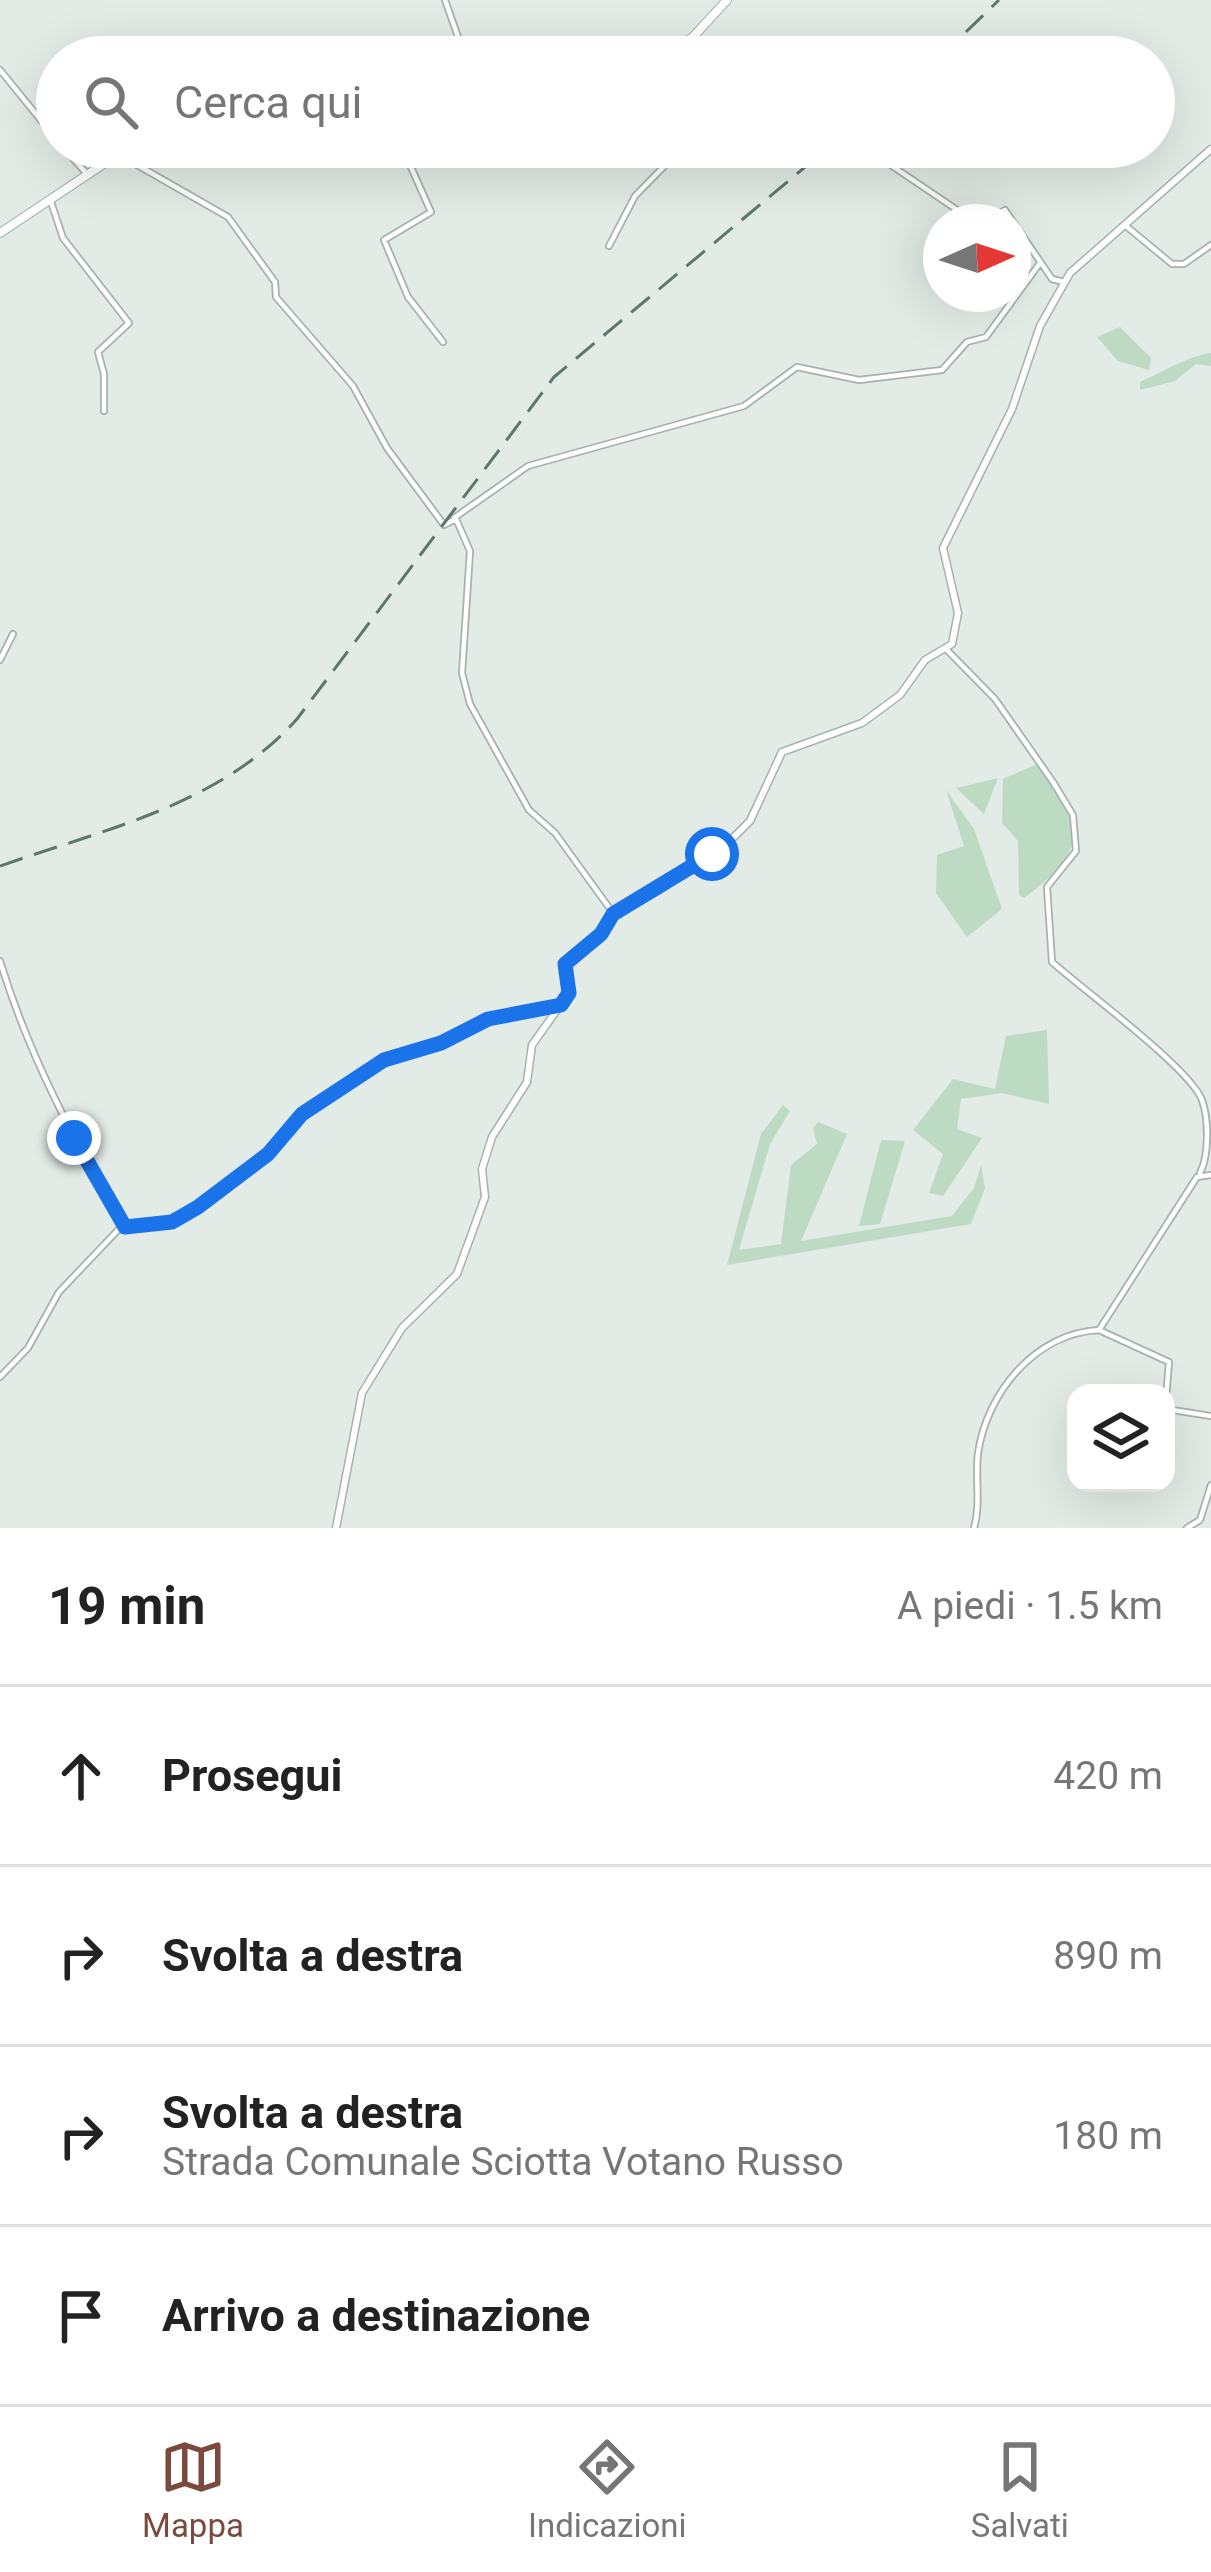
<!DOCTYPE html>
<html lang="it">
<head>
<meta charset="utf-8">
<style>
	body { margin:0; font-family:Roboto,sans-serif; background:#f2f2f2; color:#222 }
	.controls { position:absolute; right:36px; bottom:36px; display:grid; overflow:hidden; border-radius:24px; box-shadow:0 12px 48px #0002 }
	.controls button { width:108px; height:108px; display:grid; place-items:center; padding:0; border:0; border-bottom:3px solid #e0e0e0; background:#fff; color:#222; font:60px sans-serif }
	.compass { position:absolute; left:923px; top:204px; width:108px; height:108px; border-radius:50%; background:#fff; box-shadow:0 12px 48px #0002; rotate:87deg }
	.stop { position:absolute; width:36px; height:36px; margin:-27px; border:9px solid #1a73e8; border-radius:50%; background:#fff }
	.stop.end { background:#1a73e8; border-color:#fff; box-shadow:0 3px 12px #0008 }
	.list { margin:0; padding:0; list-style:none }
	h2 { display:flex; justify-content:space-between; align-items:center; height:156px; margin:0; padding:0 48px; font-size:51px }
	h2 small { font-size:39px; font-weight:400; color:#767676 }
	.list li { display:grid; grid-template-columns:78px 1fr auto; gap:36px; align-items:center; box-sizing:border-box; height:180px; padding:0 48px; border-top:3px solid #e0e0e0 }
	.list b { display:block; font-size:45px; white-space:nowrap }
	.list p { margin:0; font-size:39px; white-space:nowrap; color:#767676 }
	.list em { font-size:39px; font-style:normal; color:#767676 }
	.icon { flex:none; width:66px; height:66px; fill:none; stroke:currentColor; stroke-width:2; stroke-linecap:round; stroke-linejoin:round }
	.map { position:relative; flex:none; width:1211px; height:1528px; overflow:hidden }
	.search { position:absolute; background:#fff; box-shadow:0 12px 48px #0002; left:36px; right:36px; top:36px; height:132px; display:flex; align-items:center; gap:30px; box-sizing:border-box; padding:0 42px; border-radius:66px; color:#767676; font-size:45px }
	.sheet { height:876px; background:#fff }
	nav { display:flex; justify-content:space-around; align-items:center; box-sizing:border-box; height:168px; border-top:3px solid #e0e0e0; background:#fff; font-size:33px; color:#767676 }
	nav a { display:grid; justify-items:center; gap:6px }
	nav .on { color:#7c493e }
	.map>svg:first-child { display:block }
</style>
</head>
<body>
<div class="map">
<svg width="1211" height="1528" viewBox="0 0 1211 1528">
	<rect width="100%" height="100%" fill="#e2ebe6"/>
	<path fill="#bcdbc2" d="M1120 327 1151 358 1149 370 1118 361 1097 337Z
		M1211 353V366L1196 364 1175 381 1140 390V382C1160 373 1191 355 1211 353Z
		M1037 764C1082 827 1092 847 1024 898L1019 895 1018 841 1002 823 1003 779Z
		M998 778 984 814 956 788Z
		M946 790 974 829 1002 909 967 937 936 893 937 855 964 846Z
		M1047 1030 1049 1104 1002 1093 961 1099 957 1129 982 1138 943 1196 929 1193 943 1154 913 1130 953 1079 995 1089 1006 1036Z
		M783 1105 790 1111 770 1144 739 1250 781 1244 791 1165 817 1144 813 1128 818 1122 847 1134 801 1241 952 1216 974 1188 981 1165 985 1188 971 1224 727 1265 761 1134Z
		M881 1140 905 1141 880 1224 859 1226Z"/>
	<g fill="none" stroke-linecap="round" stroke-linejoin="round">
		<defs>
			<path id="minor" d="M445 0 465 57
				M0 70 57 140
				M63 147 87 174
				M402 147 431 212 384 240 408 297 443 342
				M864 147 975 222
				M118 154 228 217 275 282 276 297 353 386 387 448 444 525 456 519 470 551 462 673 470 704 529 810 555 833 613 913
				M50 199 63 238 129 323 98 352 104 374V411
				M983 222 1005 210 1052 279 1064 282
				M1126 226 1172 264H1184L1211 245
				M609 246 635 196 683 147
				M454 518 528 466 744 406 797 367 859 380 942 370 967 342 986 337 1040 263
				M946 649 995 699 1053 782 1073 815 1076 851 1047 887 1052 962C1082 989 1190 1068 1202 1100 1209 1120 1209 1156 1200 1173
				M0 660 13 634
				M0 961C29 1056 74 1141 125 1226
				M1099 1330 1169 1362 1166 1398
				M0 1377 28 1348 59 1292 118 1230 172 1222 198 1207 268 1154 302 1114 384 1060 441 1043 488 1019 561 1005
				M1166 1409 1211 1416
				M974 1528C981 1504 975 1478 978 1453 987 1392 1036 1333 1099 1330L1197 1177 1211 1175
				M1187 1528 1200 1520 1211 1485"/>
			<path id="tertiary" d="M336 1528 362 1393 402 1328 457 1274 485 1197 482 1169 492 1137 527 1082 532 1045 569 993 564 968 568 958 601 933 613 913 659 890 735 836 750 821 782 752 862 723 900 695 925 660 952 644 958 613 943 548 1012 409 1040 326 1070 273 1211 149"/>
			<path id="secondary" d="M661 57 693 37 727 0
				M0 233 129 147"/>
		</defs>
		<use href="#minor" stroke="#a5b3ad" stroke-width="8"/>
		<use href="#tertiary" stroke="#a5b3ad" stroke-width="9"/>
		<use href="#secondary" stroke="#a1b6ad" stroke-width="10"/>
		<use href="#minor" stroke="#fff" stroke-width="4.5"/>
		<use href="#tertiary" stroke="#fff" stroke-width="6"/>
		<use href="#secondary" stroke="#fff" stroke-width="8"/>
		<path stroke="#5d776e" stroke-width="3" stroke-dasharray="24 12" stroke-linecap="butt" d="M940 57 999 0
			M0 866C105 829 220 805 297 719L554 377 829 147"/>
	</g>
	<g fill="none" stroke-linecap="round" stroke-linejoin="round">
		<path stroke="#1a73e8" stroke-width="15" d="M74 1138 125 1227 172 1222 198 1207 268 1154 302 1114 384 1060 441 1043 488 1019 561 1005 569 993 565 964 601 934 613 914 712 854"/>
	</g>
</svg>
<div class="controls">
<button><svg class="icon" aria-label="layers" viewBox="0 0 24 24"><path d="M12 4l9 5-9 5-9-5zM3 14l9 5 9-5"/></svg></button>
</div>
<svg class="compass" viewBox="-18 -18 36 36"><path d="M0-13l5 13h-10z" fill="#e53935"/><path d="M0 13l5-13h-10z" fill="#767676"/></svg>
<div class="stop" style="left:712px;top:854px"></div>
<div class="stop end" style="left:74px;top:1138px"></div>
<div class="search"><svg class="icon" aria-label="search" viewBox="0 0 24 24"><circle cx="10" cy="10" r="6"/><path d="M15 15l6 6"/></svg>Cerca qui</div>
</div>
<section class="sheet">
<h2>19 min<small>A piedi · 1.5 km</small></h2>
<ul class="list">
<li><svg class="icon" aria-label="ahead" viewBox="0 0 24 24"><path d="M12 20V5M6 11l6-6 6 6"/></svg><div><b>Prosegui</b></div><em>420 m</em></li>
<li><svg class="icon" aria-label="right" viewBox="0 0 24 24"><path d="M7 20v-9h11M14 6l5 5-5 5"/></svg><div><b>Svolta a destra</b></div><em>890 m</em></li>
<li><svg class="icon" aria-label="right" viewBox="0 0 24 24"><path d="M7 20v-9h11M14 6l5 5-5 5"/></svg><div><b>Svolta a destra</b><p>Strada Comunale Sciotta Votano Russo</p></div><em>180 m</em></li>
<li><svg class="icon" aria-label="arrive" viewBox="0 0 24 24"><path d="M6 21V4h12l-3 4 3 4H6"/></svg><div><b>Arrivo a destinazione</b></div></li>
</ul>
</section>
<nav>
<a class="on"><svg class="icon" aria-label="map" viewBox="0 0 24 24"><path d="M3 6l6-2 6 2 6-2v14l-6 2-6-2-6 2zM9 4v14M15 6v14"/></svg>Mappa</a>
<a><svg class="icon" aria-label="directions" viewBox="0 0 24 24"><path d="M12 3l9 9-9 9-9-9zM9 14v-3h6M13 9l2 2-2 2"/></svg>Indicazioni</a>
<a><svg class="icon" aria-label="saved" viewBox="0 0 24 24"><path d="M7 4h10v16l-5-4-5 4z"/></svg>Salvati</a>
</nav>
</body>
</html>
